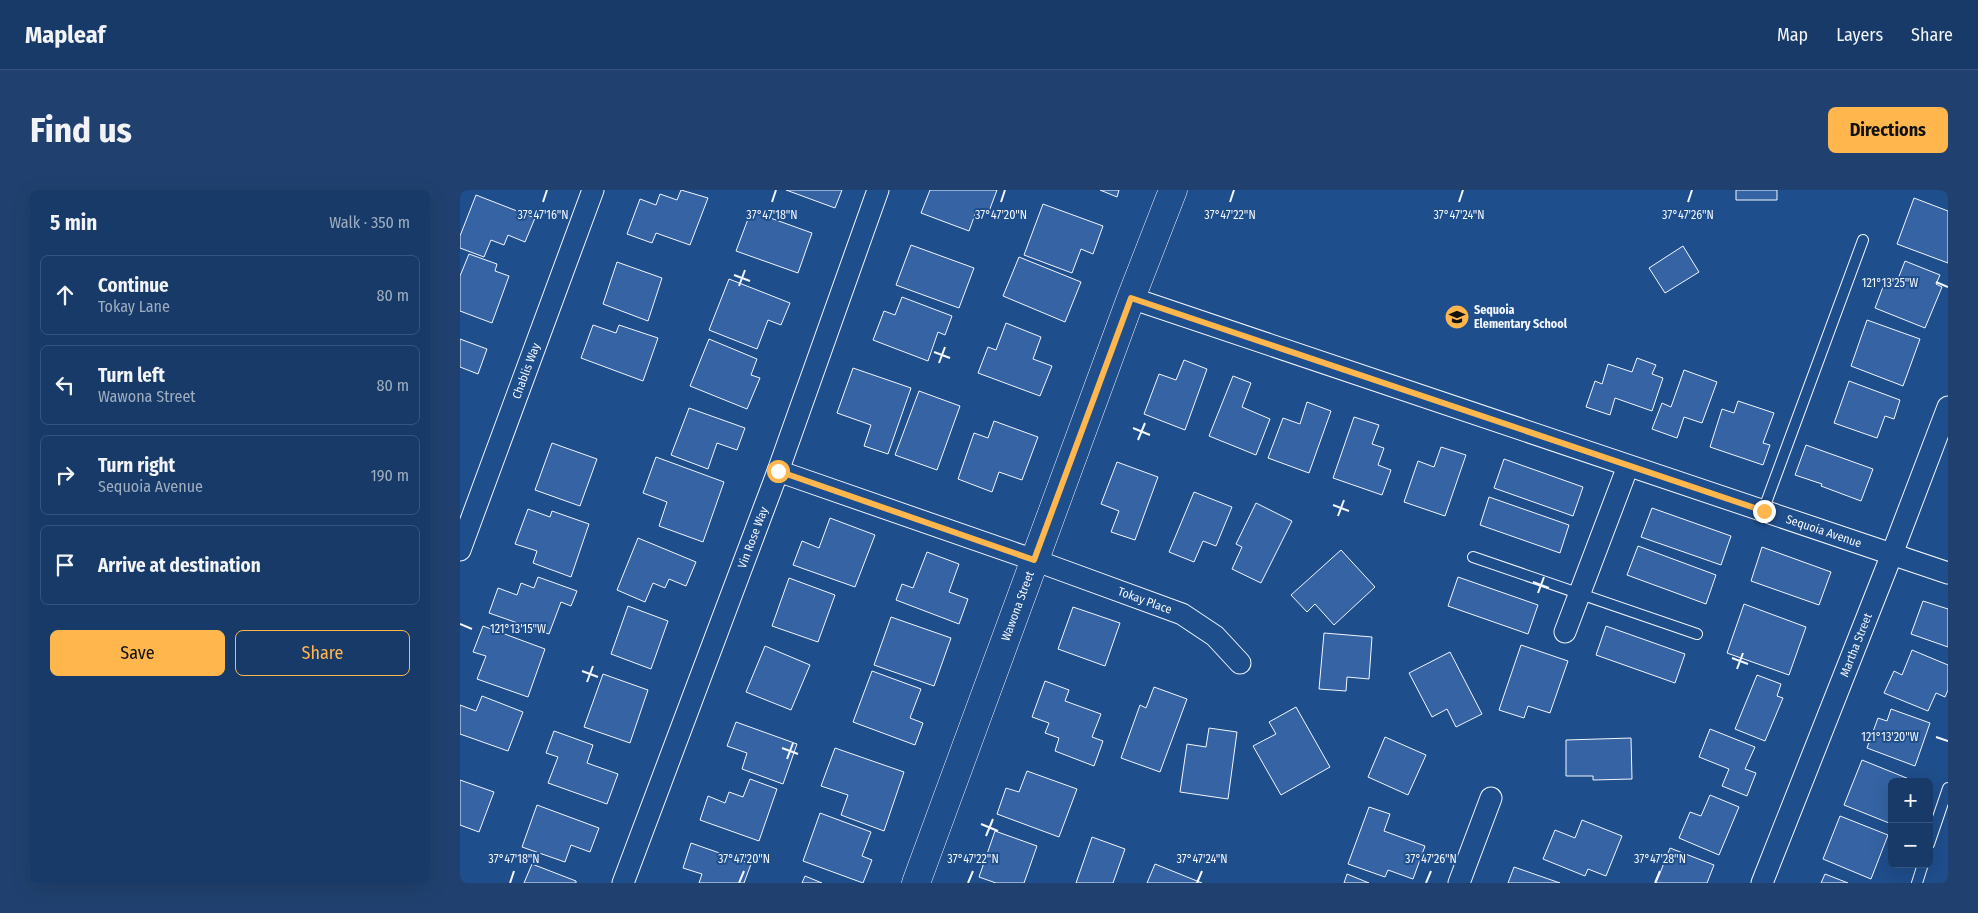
<!DOCTYPE html>
<html lang="en">
<head>
<meta charset="utf-8">
<style>
	body { margin:0; font-family:"Fira Sans Condensed",sans-serif; background:#20416f; color:#f1f3f6 }
	.controls { position:absolute; right:15px; bottom:15px; display:grid; overflow:hidden; border-radius:8px; box-shadow:0 5px 20px #0002 }
	.controls button { width:45px; height:45px; display:grid; place-items:center; padding:0; border:0; border-bottom:1px solid #36547d; background:#173a69; color:#f1f3f6; font:25px sans-serif }
	.stop { position:absolute; width:15px; height:15px; margin:-11px; border:4px solid #ffb74d; border-radius:50%; background:#fff }
	.stop.end { background:#ffb74d; border-color:#fff; box-shadow:0 1px 5px #0008 }
	.list { margin:0; padding:0; list-style:none }
	h2 { display:flex; justify-content:space-between; align-items:center; height:65px; margin:0; padding:0 20px; font-size:21px }
	h2 small { font-size:16px; font-weight:400; color:#9eadc0 }
	.list li { display:grid; grid-template-columns:32px 1fr auto; gap:15px; align-items:center; box-sizing:border-box; height:80px; margin:0 10px 10px; padding:0 10px; border:1px solid #36547d; border-radius:8px }
	.list b { display:block; font-size:19px; white-space:nowrap }
	.list p { margin:0; font-size:16px; white-space:nowrap; color:#9eadc0 }
	.list em { font-size:16px; font-style:normal; color:#9eadc0 }
	.actions { display:flex; gap:10px; padding:15px 20px }
	.actions a { flex:1; padding:11px 0; border:1px solid #ffb74d; border-radius:8px; text-align:center; font-size:18px; color:#ffb74d }
	.actions .main { background:#ffb74d; color:#111 }
	.icon { flex:none; width:28px; height:28px; fill:none; stroke:currentColor; stroke-width:2; stroke-linecap:round; stroke-linejoin:round }
	.map { position:relative; flex:none; width:1488px; height:693px; overflow:hidden; border-radius:8px }
	header { display:flex; align-items:center; gap:30px; box-sizing:border-box; height:70px; padding:0 25px; background:#173a69; border-bottom:1px solid #36547d }
	header strong { font-size:24px }
	nav { display:flex; gap:28px; margin-inline-start:auto; font-size:18px }
	.intro { display:flex; align-items:center; justify-content:space-between; box-sizing:border-box; height:120px; padding:0 30px }
	h1 { margin:0; font-size:35px }
	.button { padding:12px 22px; border-radius:8px; background:#ffb74d; color:#111; font-size:18px; font-weight:700 }
	main { display:flex; gap:30px; padding:0 30px }
	aside { flex:1; background:#173a69; border-radius:8px; box-shadow:0 5px 20px #0002 }
	.map>svg:first-child { display:block }
</style>
</head>
<body>
<header>
<strong>Mapleaf</strong>
<nav><a>Map</a><a>Layers</a><a>Share</a></nav>
</header>
<div class="intro"><h1>Find us</h1><a class="button">Directions</a></div>
<main>
<aside>
<h2>5 min<small>Walk · 350 m</small></h2>
<ul class="list">
<li><svg class="icon" aria-label="ahead" viewBox="0 0 24 24"><path d="M12 20V5M6 11l6-6 6 6"/></svg><div><b>Continue</b><p>Tokay Lane</p></div><em>80 m</em></li>
<li><svg class="icon" aria-label="left" viewBox="0 0 24 24"><path d="M17 20v-9H6M10 6l-5 5 5 5"/></svg><div><b>Turn left</b><p>Wawona Street</p></div><em>80 m</em></li>
<li><svg class="icon" aria-label="right" viewBox="0 0 24 24"><path d="M7 20v-9h11M14 6l5 5-5 5"/></svg><div><b>Turn right</b><p>Sequoia Avenue</p></div><em>190 m</em></li>
<li><svg class="icon" aria-label="arrive" viewBox="0 0 24 24"><path d="M6 21V4h12l-3 4 3 4H6"/></svg><div><b>Arrive at destination</b></div></li>
</ul>
<div class="actions"><a class="main">Save</a><a>Share</a></div>
</aside>
<div class="map">
<svg width="1488" height="693" viewBox="0 0 1488 693">
	<rect width="100%" height="100%" fill="#1f4e8c"/>
	<path fill="#3563a3" stroke="#f2f6ff" d="M221 0 248 8 230 55 196 43 192 53 167 44 180 9 196 15 200 4 217 10Z
		M326 0H382L375 18Z
		M470 0H537L528 24 517 19 509 41 461 23Z
		M640 0H659L657 7Z
		M1276 0H1317V10H1276Z
		M16 5 75 28 65 52 48 45 44 55 31 50 24 67 0 58V46Z
		M1454 8 1488 21V73L1437 54Z
		M583 14 643 36 633 64 621 59 612 83 564 65Z
		M291 21 352 43 338 83 276 61Z
		M451 55 514 78 499 118 436 95Z
		M1223 56 1239 82 1205 103 1189 78Z
		M9 64 37 74 35 81 49 86 32 133 0 121V86Z
		M559 67 621 92 605 132 543 106Z
		M1445 71 1480 85 1476 94 1482 97 1465 138 1415 118 1426 89 1436 94Z
		M157 72 202 88 188 131 143 114Z
		M269 89 330 113 321 135 308 130 297 159 249 140Z
		M442 107 492 126 485 145 478 142 468 171 413 150 424 121 435 125Z
		M1407 130 1460 149 1443 196 1391 176Z
		M546 133 581 147 573 169 592 176 580 206 518 183 528 157 536 160Z
		M133 135 156 143 159 135 198 148 183 191 121 168Z
		M0 149 27 159 18 184 0 177Z
		M249 149 297 169 291 185 300 188 287 219 230 196Z
		M1177 168 1196 175 1192 184 1203 188 1192 221 1155 208 1150 225 1126 217 1135 191 1142 194 1148 174 1172 182Z
		M724 170 747 179 725 240 684 224 699 184 716 190Z
		M393 178 451 198 428 264 404 256 411 235 377 223Z
		M1224 180 1257 192 1242 233 1224 227 1217 248 1192 239 1202 213 1211 217Z
		M773 186 791 193 782 217 810 229 796 265 749 246Z
		M1389 191 1440 210 1434 229 1425 226 1417 248 1374 233Z
		M459 201 500 216 477 280 435 265Z
		M1278 211 1314 223 1303 253 1310 255 1303 275 1250 257 1262 219 1274 223Z
		M847 212 871 221 849 283 808 268 823 228 840 234Z
		M229 218 285 238 277 260 257 253 248 279 211 265Z
		M894 227 919 235 912 254 924 258 918 275 931 280 922 305 873 288Z
		M534 231 578 247 562 290 539 282 532 302 498 289 514 243 528 248Z
		M92 253 137 269 120 316 75 300Z
		M1346 255 1413 279 1401 311 1361 296 1362 294 1335 285Z
		M981 257 1006 265 985 326 944 312 958 271 974 277Z
		M196 267 264 292 243 352 199 336 207 312 183 303Z
		M1044 269 1123 297 1113 326 1034 298Z
		M657 272 698 287 675 350 651 342 659 321 641 314Z
		M734 302 772 317 756 356 743 351 734 372 709 362Z
		M1029 307 1109 335 1100 363 1020 335Z
		M796 313 832 331 801 393 772 379 782 357 776 354Z
		M1192 318 1271 346 1261 375 1181 347Z
		M68 319 90 327 92 321 129 334 111 387 73 373 77 361 55 354Z
		M370 328 415 345 395 397 333 375 342 351 359 358Z
		M178 348 236 372 226 396 209 389 205 398 193 393 185 412 157 400Z
		M1178 356 1256 385 1246 414 1167 385Z
		M1302 357 1371 382 1359 415 1291 391Z
		M881 360 915 397 874 435 855 414 847 422 831 405Z
		M467 362 499 374 489 402 508 409 499 434 436 410 442 394 453 398Z
		M78 387 117 401 111 416 101 412 89 444 29 423 38 398 57 405 61 393 74 398Z
		M998 387 1078 415 1068 444 988 416Z
		M329 388 375 405 358 452 312 436Z
		M1463 411 1488 419V457L1451 444Z
		M1284 414 1346 437 1329 485 1267 463Z
		M168 416 208 431 191 479 151 464Z
		M613 417 660 433 645 476 598 459Z
		M431 427 491 448 474 496 414 475Z
		M23 436 85 459 68 507 17 489 26 466 13 462Z
		M1146 436 1225 464 1215 493 1136 465Z
		M864 443 912 447 909 489 887 487 886 501 859 499Z
		M1061 455 1108 471 1090 523 1068 516 1064 528 1039 520Z
		M305 456 350 475 331 520 286 502Z
		M1452 460 1488 475V500L1485 507 1476 503 1468 521 1424 503 1434 481 1442 485Z
		M990 462 1022 524 996 537 987 519 972 527 949 483Z
		M412 481 461 499 450 528 463 533 455 555 393 532Z
		M143 484 188 500 170 553 124 537Z
		M1297 485 1321 494 1317 506 1323 508 1305 551 1275 539Z
		M585 491 609 500 605 511 641 524 632 547 643 551 634 576 595 561 599 548 585 543 589 533 572 527Z
		M694 497 727 509 700 582 661 568 680 515 686 518Z
		M22 506 63 522 48 561 0 544V515L16 521Z
		M836 517 870 577 821 605 793 556 816 544 809 532Z
		M1431 519 1470 533 1455 576 1407 558 1418 528 1427 531Z
		M276 532 337 554 323 594 282 579 287 563 267 556Z
		M749 538 777 542 768 609 720 602 727 554 746 557Z
		M1250 539 1295 557 1285 579 1296 583 1287 606 1262 596 1269 579 1239 567Z
		M94 541 133 555 127 573 158 584 147 614 88 593 98 567 86 563Z
		M925 547 966 565 948 605 908 587Z
		M1171 548 1172 589 1133 590V586H1106V550Z
		M375 558 444 582 424 641 381 625 388 605 361 596Z
		M1402 570 1454 591 1432 592V624L1429 633 1384 615Z
		M567 581 617 599 599 647 537 624 546 598 559 602Z
		M290 589 317 599 299 651 240 630 248 606 265 613 269 602 283 607Z
		M0 590 34 602 19 642 0 635Z
		M1250 605 1279 617 1259 665 1219 648 1230 622 1241 626Z
		M77 615 139 638 130 662 111 655 105 672 62 657Z
		M909 617 930 624 924 641 965 656 953 689 928 680 925 687 888 674Z
		M360 623 411 642 402 666 412 670 403 693 343 671Z
		M1380 626 1428 645 1411 689 1363 669Z
		M1122 630 1162 646 1146 686 1128 679 1125 686 1083 669 1095 640 1115 648Z
		M535 641 577 656 564 693H536L519 687Z
		M632 647 665 659 653 693H616Z
		M231 653 291 674 284 693H239L242 684 223 678Z
		M1210 658 1254 675 1247 693H1196Z
		M72 674 116 691V693H64Z
		M695 674 742 693H687Z
		M1054 677 1100 693H1048Z
		M887 684 909 693H884Z
		M1365 684 1388 693H1361Z
		M345 686 362 693H342Z"/>
	<g fill="none" stroke-linecap="round" stroke-linejoin="round">
		<defs>
			<path id="lane" d="M1303 321 1403 50
				M1013 367 1237 444
				M1469 654 1488 598
				M1457 693 1463 674"/>
			<g id="street">
				<path id="s1" d="M671 108 1488 383"/>
				<path id="s2" d="M318 281 574 370 722 424 755 446 780 473"/>
				<path id="s3" d="M0 360 133 0"/>
				<path d="M1105 442 1168 276"/>
				<path id="s4" d="M163 693 318 281 418 0"/>
				<path d="M999 693 1031 608"/>
				<path id="s5" d="M1302 693 1432 364 1488 217"/>
			</g>
			<g id="secondary">
				<path id="s6" d="M456 693 671 108 713 0"/>
			</g>
		</defs>
		<use href="#lane" stroke="#f2f6ff" stroke-width="12"/>
		<use href="#street" stroke="#f2f6ff" stroke-width="23"/>
		<use href="#secondary" stroke="#f2f6ff" stroke-width="29"/>
		<use href="#lane" stroke="#1f4e8c" stroke-width="10"/>
		<use href="#street" stroke="#1f4e8c" stroke-width="21"/>
		<use href="#secondary" stroke="#1f4e8c" stroke-width="28"/>
	</g>
	<g fill="none" stroke-linecap="round" stroke-linejoin="round">
		<path stroke="#ffb74d" stroke-width="6" d="M318 281 574 370 671 108 1304 321"/>
	</g>
	<path fill="none" stroke="#f2f6ff" stroke-width="2" d="M83 12 87 0M312 12 316 0M541 12 545 0M770 12 774 0M999 12 1003 0M1228 12 1232 0M274 85 290 91M1476 92 1488 97M279 96 285 80M474 162 490 168M479 173 485 157M673 238 690 245M678 250 685 233M873 315 889 321M878 326 884 310M1073 392 1089 398M1078 403 1084 387M0 434 12 439M1272 468 1288 474M1277 479 1283 463M122 481 138 487M127 492 133 476M1476 547 1488 551M322 558 338 564M327 569 333 553M521 634 538 641M526 646 533 629M50 693 54 681M279 693 284 681M508 693 513 681M737 693 742 681M966 693 971 681M1195 693 1200 681"/>
	<defs>
		<symbol id="school-disc" viewBox="-11 -11 22 22"><circle r="9.5" fill="#ffb74d" stroke="#1f4e8c"/><path d="M0-5L7-2L0 1L-7-2ZM-4 1L0 2.5L4 1V4Q0 6-4 4Z" fill="#111"/></symbol>
	</defs>
	<g fill-rule="evenodd">
		<use href="#school-disc" x="983" y="113" width="28" height="28"/>
	</g>
	<g text-anchor="middle" stroke-width="4" stroke-linejoin="round" paint-order="stroke">
		<g font-size="12" font-weight="bold" fill="#f2f6ff" stroke="#1f4e8c" text-anchor="start">
			<text x="1014" y="124">Sequoia<tspan x="1014" dy="14">Elementary School</tspan></text>
		</g>
		<g font-size="12" fill="#f2f6ff" stroke="#1f4e8c">
			<text dy="4" stroke="none"><textPath href="#s3" startOffset="191">Chablis Way</textPath></text>
			<text dy="4" stroke="none"><textPath href="#s1" startOffset="731">Sequoia Avenue</textPath></text>
			<text dy="4" stroke="none"><textPath href="#s4" startOffset="369">Vin Rose Way</textPath></text>
			<text dy="4" stroke="none"><textPath href="#s2" startOffset="389">Tokay Place</textPath></text>
			<text dy="4" stroke="none"><textPath href="#s6" startOffset="295">Wawona Street</textPath></text>
			<text dy="4" stroke="none"><textPath href="#s5" startOffset="256">Martha Street</textPath></text>
		</g>
	</g>
	<g font-size="12" text-anchor="middle" fill="#f2f6ff" stroke="#1f4e8c" stroke-width="4" stroke-linejoin="round" paint-order="stroke">
		<text x="83" y="29">37°47'16"N</text>
		<text x="312" y="29">37°47'18"N</text>
		<text x="541" y="29">37°47'20"N</text>
		<text x="770" y="29">37°47'22"N</text>
		<text x="999" y="29">37°47'24"N</text>
		<text x="1228" y="29">37°47'26"N</text>
		<text x="1430" y="97">121°13'25"W</text>
		<text x="58" y="443">121°13'15"W</text>
		<text x="1430" y="551">121°13'20"W</text>
		<text x="54" y="673">37°47'18"N</text>
		<text x="284" y="673">37°47'20"N</text>
		<text x="513" y="673">37°47'22"N</text>
		<text x="742" y="673">37°47'24"N</text>
		<text x="971" y="673">37°47'26"N</text>
		<text x="1200" y="673">37°47'28"N</text>
	</g>
</svg>
<div class="controls">
<button>+</button>
<button>−</button>
</div>
<div class="stop" style="left:318px;top:281px"></div>
<div class="stop end" style="left:1304px;top:321px"></div>
</div>
</main>
</body>
</html>
